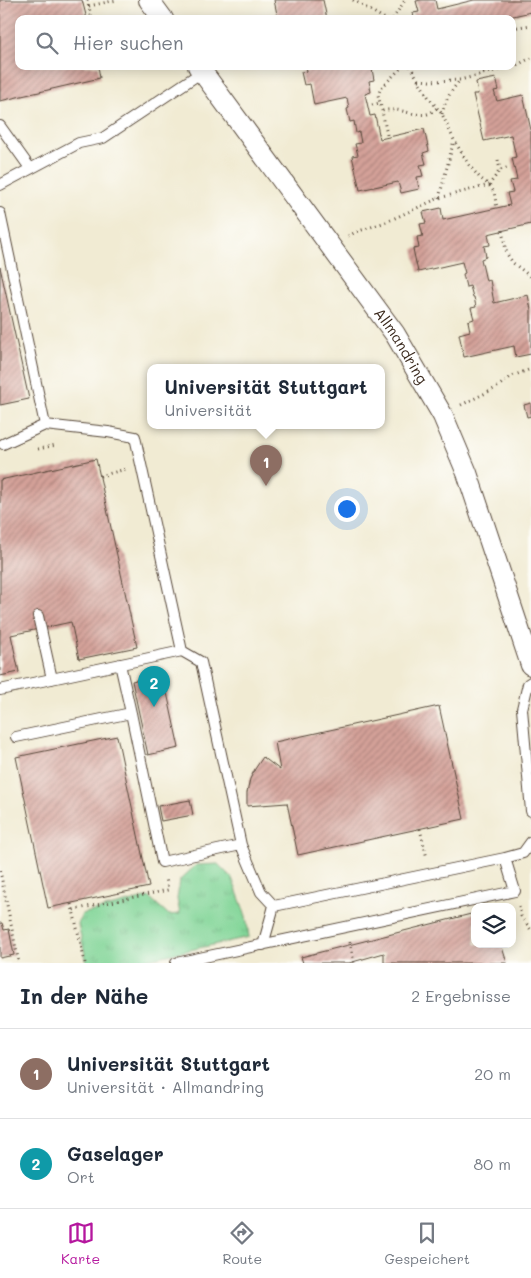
<!DOCTYPE html>
<html lang="de">
<head>
<meta charset="utf-8">
<style>
	body { margin:0; font-family:Mali,sans-serif; background:#f2f2f3; color:#1f2937 }
	.controls { position:absolute; right:15px; bottom:15px; display:grid; overflow:hidden; border-radius:10px; box-shadow:0 2px 12px #0003 }
	.controls button { width:45px; height:45px; display:grid; place-items:center; padding:0; border:0; border-bottom:1px solid #e0e1e3; background:#fff; color:#1f2937; font:25px sans-serif }
	.you { position:absolute; left:346px; top:508px; width:18px; height:18px; margin:-12px; border:4px solid #fff; border-radius:50%; background:#1a73e8; box-shadow:0 0 0 8px #1a73e833 }
	.badge { display:grid; place-items:center; width:32px; height:32px; border-radius:50%; background:#b5179e; color:#fff; font-size:16px; font-weight:700 }
	.pin { position:absolute; translate:-50% -41px; filter:drop-shadow(0 1px 2px #0008) }
	.pin::after { content:''; position:absolute; top:26px; width:18px; height:15px; background:inherit; clip-path:polygon(0 0,100% 0,50% 100%) }
	.popup { position:absolute; left:147px; top:364px; width:238px; height:65px; box-sizing:border-box; display:grid; place-content:center; border-radius:10px; background:#fff; filter:drop-shadow(0 1px 4px #0005); font-size:16px; white-space:nowrap; color:#747a83 }
	.popup b { font-size:19px; color:#1f2937 }
	.popup::after { content:''; position:absolute; left:50%; top:100%; margin-left:-10px; border:10px solid transparent; border-top-color:#fff }
	.list { margin:0; padding:0; list-style:none }
	h2 { display:flex; justify-content:space-between; align-items:center; height:65px; margin:0; padding:0 20px; font-size:21px }
	h2 small { font-size:16px; font-weight:400; color:#747a83 }
	.list li { display:grid; grid-template-columns:32px 1fr auto; gap:15px; align-items:center; box-sizing:border-box; height:90px; padding:0 20px; border-top:1px solid #e0e1e3 }
	.list b { display:block; font-size:19px; white-space:nowrap }
	.list p { margin:0; font-size:16px; white-space:nowrap; color:#747a83 }
	.list em { font-size:16px; font-style:normal; color:#747a83 }
	.icon { flex:none; width:28px; height:28px; fill:none; stroke:currentColor; stroke-width:2; stroke-linecap:round; stroke-linejoin:round }
	.map { position:relative; flex:none; width:531px; height:963px; overflow:hidden }
	.search { position:absolute; background:#fff; box-shadow:0 2px 12px #0003; left:15px; right:15px; top:15px; height:55px; display:flex; align-items:center; gap:12px; box-sizing:border-box; padding:0 18px; border-radius:10px; color:#747a83; font-size:19px }
	.sheet { height:245px; background:#fff }
	nav { display:flex; justify-content:space-around; align-items:center; box-sizing:border-box; height:70px; border-top:1px solid #e0e1e3; background:#fff; font-size:14px; color:#747a83 }
	nav a { display:grid; justify-items:center; gap:2px }
	nav .on { color:#b5179e }
	.map>svg:first-child { display:block }
</style>
</head>
<body>
<div class="map">
<svg width="531" height="963" viewBox="0 0 531 963">
	<defs>
		<pattern id="grass-tufts" width="24" height="20" patternUnits="userSpaceOnUse" patternTransform="scale(1.25)"><rect width="24" height="20" fill="#82d598"/><path d="M3 7l-1-3M5 7V3M7 7l1-3M15 17l-1-3M17 17v-4M19 17l1-3" fill="none" stroke="#71b783"/></pattern>
		<pattern id="building-hatch" width="6" height="6" patternUnits="userSpaceOnUse" patternTransform="scale(1.25)"><rect width="6" height="6" fill="#d4a199"/><path d="M-1 1l2-2M0 6l6-6M5 7l2-2" fill="none" stroke="#ad837c"/></pattern>
	</defs>
	<rect width="100%" height="100%" fill="#fdfcf7"/>
	<filter id="ink" filterUnits="userSpaceOnUse"><feTurbulence type="fractalNoise" baseFrequency=".02" numOctaves="2"/><feDisplacementMap in="SourceGraphic" scale="10" xChannelSelector="R" yChannelSelector="G"/><feConvolveMatrix kernelMatrix="1 2 1 2 8 2 1 2 1" color-interpolation-filters="sRGB"/></filter>
	<filter id="wash" filterUnits="userSpaceOnUse"><feTurbulence type="fractalNoise" baseFrequency=".0096" numOctaves="4" result="noise"/><feDisplacementMap in="SourceGraphic" scale="20" xChannelSelector="R" yChannelSelector="G"/><feGaussianBlur stdDeviation="1.12" result="paint"/><feColorMatrix in="noise" values="0 0 0 0 0 0 0 0 0 0 0 0 0 0 0 0 0 1.4 0 .05"/><feComposite in="paint" operator="in"/></filter>
	<g filter="url(#wash)">
		<rect width="100%" height="100%" fill="#f1ebd3"/>
		<path fill="url(#grass-tufts)" stroke="#5e805b" d="M218 864 232 878 246 916 249 937 131 963H87L78 924 82 914 149 897 169 915 180 914 177 899 180 880 196 865Z"/>
		<g id="blocks">
			<path fill="url(#building-hatch)" d="M0 0H82L87 19H19V66H98L100 78 0 101Z
				M274 0H323L327 19H278Z
				M421 0H435L437 9 474 0H531V12L500 19H414L413 13 419 12 416 1Z
				M306 66H382L372 69 374 80 369 81 371 92 365 94 370 116 375 115 380 139 424 129 429 151 423 153 426 164 420 165 423 176 417 177 419 189 401 193 398 182 360 190 352 156 358 155 355 144 361 143 359 132 356 133 354 121 350 122 347 109 349 108 347 98 314 105 310 84 304 85 301 72 307 71Z
				M496 78 499 90 494 91 497 101 523 95 531 130V224L488 234 490 245 484 246 486 257 481 259 486 281 490 280 494 303 528 295 531 310V354L516 357 514 346 464 357 459 334 470 331 468 321 474 319 471 308 476 307 474 297H473L470 286 466 287 463 274 465 273 462 262 418 272 413 249 419 248 417 237 423 236 420 224 426 223 423 212 441 208 443 220 510 205 507 193 513 192 510 181 517 180 512 158 516 157 511 135 484 141 473 94H478L476 82Z
				M0 267 29 399 0 405Z
				M531 403V416L527 417 524 405Z
				M96 459 137 647 79 659 71 622 11 635 19 672 0 676V480Z
				M163 674 179 748 148 755 132 681Z
				M439 706 464 819 298 855 287 803 247 806V793L250 779 255 769 263 757 280 770 275 742Z
				M117 736 149 887 48 908 16 757Z
				M190 800 193 815 161 821 158 806Z
				M475 913V944H501L507 963H384V953L349 963H303L301 957Z
				M0 923H2L4 930 9 929 14 955 0 958Z"/>
		</g>
	</g>
	<g filter="url(#ink)">
		<use href="#blocks" fill-opacity="0" stroke="#564739" stroke-width="1"/>
		<g fill="none" stroke-linecap="round" stroke-linejoin="round">
			<defs>
				<path id="service" d="M0 126 30 168
					M0 185 79 143 103 138 202 72
					M0 213 45 425 108 432 135 437 182 651 201 662 241 845 261 892 274 906 505 858 523 853 531 842
					M3 444 45 425
					M38 616 52 679
					M531 682 528 684 522 709 531 811
					M0 690 182 651
					M131 713 162 862 241 845
					M16 737 131 713 120 664
					M263 945 274 906
					M176 963 515 891 505 858"/>
				<g id="minor">
					<path d="M149 0 163 19"/>
					<path id="s1" d="M198 66 395 334 443 416 467 473 531 665"/>
				</g>
			</defs>
			<use href="#service" stroke="#564739" stroke-width="12"/>
			<use href="#minor" stroke="#564739" stroke-width="22"/>
			<path stroke="#564739" stroke-width="3" stroke-dasharray="1 4" stroke-linecap="butt" d="M87 0 92 19
				M353 0 385 19
				M89 6 117 0
				M393 19 405 0
				M512 28 531 25
				M105 66 106 68
				M410 66 429 98 442 114 454 140 469 165 480 178 489 185 494 192 497 208
				M483 66 485 73
				M419 80 429 81 460 80 517 65 531 58
				M372 105 380 103
				M382 111 378 95 381 88 403 66
				M442 114C445 100 451 91 460 80
				M387 135 382 111C399 106 412 117 427 114 431 113 434 110 437 108
				M498 160 500 170
				M439 198 454 140
				M502 231 507 254 513 263 531 277
				M348 236 356 232 386 222 439 198 489 185 500 170 510 167
				M461 405 496 388 512 376 531 369
				M38 449 56 445
				M100 476 126 469
				M420 829 427 858
				M0 871 19 963
				M71 904 73 910
				M519 906 521 916 531 930
				M350 942 354 963
				M85 963 73 910 168 890 166 877"/>
			<use href="#service" stroke="#fff" stroke-width="10"/>
			<use href="#minor" stroke="#fff" stroke-width="20"/>
		</g>
	</g>
	<g text-anchor="middle" stroke-width="4" stroke-linejoin="round" paint-order="stroke">
		<g font-size="15" fill="#3b2a1e" stroke="#fdfcf7">
			<text dy="5" stroke="none"><textPath href="#s1" startOffset="346">Allmandring</textPath></text>
		</g>
	</g>
</svg>
<div class="controls">
<button><svg class="icon" aria-label="layers" viewBox="0 0 24 24"><path d="M12 4l9 5-9 5-9-5zM3 14l9 5 9-5"/></svg></button>
</div>
<div class="you"></div>
<div class="pin badge" style="left:266px;top:486px;background:#8d6e63">1</div>
<div class="popup"><b>Universität Stuttgart</b>Universität</div>
<div class="pin badge" style="left:154px;top:707px;background:#0f9aa8">2</div>
<div class="search"><svg class="icon" aria-label="search" viewBox="0 0 24 24"><circle cx="10" cy="10" r="6"/><path d="M15 15l6 6"/></svg>Hier suchen</div>
</div>
<section class="sheet">
<h2>In der Nähe<small>2 Ergebnisse</small></h2>
<ul class="list">
<li><span class="badge" style="background:#8d6e63">1</span><div><b>Universität Stuttgart</b><p>Universität · Allmandring</p></div><em>20 m</em></li>
<li><span class="badge" style="background:#0f9aa8">2</span><div><b>Gaselager</b><p>Ort</p></div><em>80 m</em></li>
</ul>
</section>
<nav>
<a class="on"><svg class="icon" aria-label="map" viewBox="0 0 24 24"><path d="M3 6l6-2 6 2 6-2v14l-6 2-6-2-6 2zM9 4v14M15 6v14"/></svg>Karte</a>
<a><svg class="icon" aria-label="directions" viewBox="0 0 24 24"><path d="M12 3l9 9-9 9-9-9zM9 14v-3h6M13 9l2 2-2 2"/></svg>Route</a>
<a><svg class="icon" aria-label="saved" viewBox="0 0 24 24"><path d="M7 4h10v16l-5-4-5 4z"/></svg>Gespeichert</a>
</nav>
</body>
</html>
